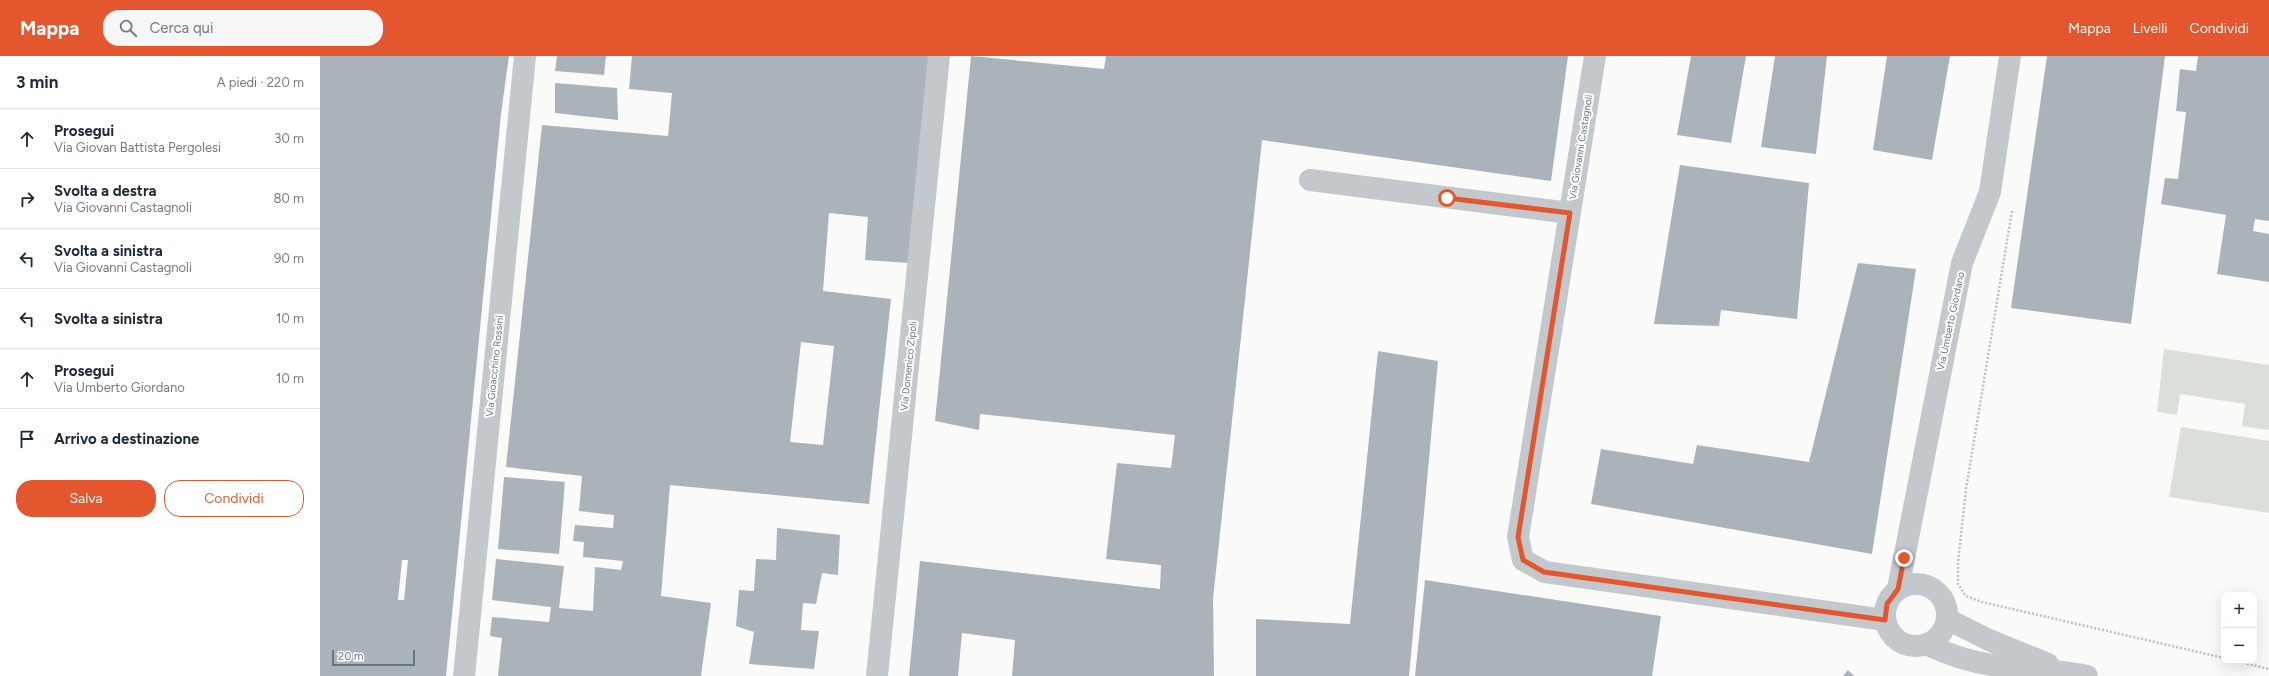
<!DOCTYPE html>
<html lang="it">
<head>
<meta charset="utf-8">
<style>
	body { margin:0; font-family:Figtree,sans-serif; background:#f6f6f7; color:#1f2937 }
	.controls { position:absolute; right:12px; bottom:12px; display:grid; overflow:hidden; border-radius:8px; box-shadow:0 4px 16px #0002 }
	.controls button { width:36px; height:36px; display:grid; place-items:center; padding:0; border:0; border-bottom:1px solid #e0e1e3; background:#fff; color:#1f2937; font:20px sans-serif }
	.scale { position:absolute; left:12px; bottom:10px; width:83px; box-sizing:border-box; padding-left:4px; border:2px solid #657683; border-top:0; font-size:11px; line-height:14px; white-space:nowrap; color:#657683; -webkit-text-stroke:3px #fff; paint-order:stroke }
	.stop { position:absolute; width:12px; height:12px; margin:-9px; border:3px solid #e4572e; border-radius:50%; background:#fff }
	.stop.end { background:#e4572e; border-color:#fff; box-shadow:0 1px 4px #0008 }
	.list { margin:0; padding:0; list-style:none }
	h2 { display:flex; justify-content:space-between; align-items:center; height:52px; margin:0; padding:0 16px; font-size:17px }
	h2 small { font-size:13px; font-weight:400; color:#747a83 }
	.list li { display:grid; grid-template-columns:26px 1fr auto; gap:12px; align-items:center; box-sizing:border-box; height:60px; padding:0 16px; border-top:1px solid #e0e1e3 }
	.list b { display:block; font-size:15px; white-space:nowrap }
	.list p { margin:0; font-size:13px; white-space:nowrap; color:#747a83 }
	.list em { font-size:13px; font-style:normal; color:#747a83 }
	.actions { display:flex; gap:8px; padding:12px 16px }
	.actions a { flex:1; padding:9px 0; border:1px solid #e4572e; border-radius:16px; text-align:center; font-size:14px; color:#e4572e }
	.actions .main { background:#e4572e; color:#fff }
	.icon { flex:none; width:22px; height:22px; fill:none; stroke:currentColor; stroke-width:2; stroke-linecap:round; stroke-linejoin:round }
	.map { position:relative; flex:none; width:1949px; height:620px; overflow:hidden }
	header { display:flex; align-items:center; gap:24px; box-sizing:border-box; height:56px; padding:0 20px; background:#e4572e; color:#fff }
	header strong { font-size:19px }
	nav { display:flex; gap:22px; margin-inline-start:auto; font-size:14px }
	.search { width:280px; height:36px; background:#f6f6f7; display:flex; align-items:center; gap:10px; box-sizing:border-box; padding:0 14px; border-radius:16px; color:#747a83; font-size:15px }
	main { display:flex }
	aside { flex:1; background:#fff }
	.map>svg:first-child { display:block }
</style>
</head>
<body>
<header>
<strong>Mappa</strong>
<div class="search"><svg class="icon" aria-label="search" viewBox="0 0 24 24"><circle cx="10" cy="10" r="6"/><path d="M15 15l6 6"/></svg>Cerca qui</div>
<nav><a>Mappa</a><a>Livelli</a><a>Condividi</a></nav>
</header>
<main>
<aside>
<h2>3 min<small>A piedi · 220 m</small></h2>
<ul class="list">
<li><svg class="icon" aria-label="ahead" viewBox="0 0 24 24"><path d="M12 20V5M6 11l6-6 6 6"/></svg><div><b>Prosegui</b><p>Via Giovan Battista Pergolesi</p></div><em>30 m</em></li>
<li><svg class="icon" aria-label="right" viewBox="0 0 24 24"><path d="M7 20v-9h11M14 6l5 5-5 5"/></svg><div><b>Svolta a destra</b><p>Via Giovanni Castagnoli</p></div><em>80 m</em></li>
<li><svg class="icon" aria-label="left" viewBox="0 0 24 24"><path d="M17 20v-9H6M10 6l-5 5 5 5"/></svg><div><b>Svolta a sinistra</b><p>Via Giovanni Castagnoli</p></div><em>90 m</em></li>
<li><svg class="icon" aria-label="left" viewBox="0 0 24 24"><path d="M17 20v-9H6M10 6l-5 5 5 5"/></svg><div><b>Svolta a sinistra</b></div><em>10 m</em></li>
<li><svg class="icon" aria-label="ahead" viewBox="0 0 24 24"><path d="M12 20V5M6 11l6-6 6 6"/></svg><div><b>Prosegui</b><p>Via Umberto Giordano</p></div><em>10 m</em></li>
<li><svg class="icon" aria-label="arrive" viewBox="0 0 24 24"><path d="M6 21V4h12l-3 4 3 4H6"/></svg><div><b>Arrivo a destinazione</b></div></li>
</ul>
<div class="actions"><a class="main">Salva</a><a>Condividi</a></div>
</aside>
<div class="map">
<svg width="1949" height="620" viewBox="0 0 1949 620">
	<rect width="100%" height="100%" fill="#fafaf8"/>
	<path fill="#dadfd7" d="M1844 293 1949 309V374L1922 370 1925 348 1860 338 1857 359 1837 356Z
		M1861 371 1949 385V457L1849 441Z"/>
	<path fill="#aab3b9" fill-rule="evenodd" d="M0 0H189L181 58 126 620H0ZM82 504H88L84 544H78Z
		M237 0H286L284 19 235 15Z
		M312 0H610L589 207 545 204 548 161 509 157 503 235 571 243 549 448 350 429 341 540 391 547 381 620H178L182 582 170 580 172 561 229 566 231 551 172 544 176 503 244 510 239 552 273 555 275 511 301 514 303 505 263 501 264 486 253 485 255 469 293 472 294 459 259 455 262 420 186 411 222 69 348 80 352 37 309 33ZM481 286 514 290 503 389 470 386Z
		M651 0 784 13 786 0H1248L1231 125 942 84 893 543 894 620H692L695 584 642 577 638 620H589L600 505 840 533 841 509 786 503 797 407 851 412 855 379 660 358 659 374 615 365Z
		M1371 0H1426L1411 87 1357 79Z
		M1455 0H1507L1496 98 1441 91Z
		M1567 0H1630L1612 104 1553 94Z
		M1727 0H1845L1811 268 1691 252Z
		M1878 0H1949V165L1935 163 1933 175 1949 178V226L1897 218 1906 159 1841 148 1845 122 1858 123 1866 56 1856 55 1860 13 1876 15Z
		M235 27 297 32 298 64 235 57Z
		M1360 109 1489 127 1477 263 1401 254 1399 270 1334 268Z
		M1538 207 1596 213 1552 498 1271 448 1281 393 1373 408 1377 389 1489 406Z
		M1058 295 1118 305 1089 620H936V563L1030 568Z
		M184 421 245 426 239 498 178 493Z
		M457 472 520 479 518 519 502 517 496 548 483 547 481 574 499 575 494 613 429 608 434 576 416 570 419 534 434 535 436 503 456 504Z
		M1105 524 1341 560 1332 620H1095Z
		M1528 614 1534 620H1523Z"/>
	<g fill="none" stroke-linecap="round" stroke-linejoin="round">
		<path stroke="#bbbfc2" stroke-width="2.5" stroke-dasharray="2 2" stroke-linecap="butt" d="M1692 155 1646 433 1638 507V528L1646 540 1662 546 1904 602
			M1915 605 1949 613"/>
		<path stroke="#c3c8cc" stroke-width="22" d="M1275 0 1198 481 1203 504 1225 516 1565 564
			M990 124 1250 157
			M1565 559a31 31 0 1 1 62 0a31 31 0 1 1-62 0Z
			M1578 533 1642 207 1670 136 1690 0
			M1627 563 1669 584 1728 608
			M1606 588C1629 599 1653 607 1679 610 1708 614 1738 613 1767 620
			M144 620 205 0
			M557 620 619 0"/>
	</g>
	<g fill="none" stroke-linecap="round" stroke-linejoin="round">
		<path stroke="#e4572e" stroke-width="5" d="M1127 142 1250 157 1198 481 1203 504 1224 516 1565 564 1567 548 1578 533 1584 502"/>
	</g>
	<g text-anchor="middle" stroke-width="4" stroke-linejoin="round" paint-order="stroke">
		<g font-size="10" fill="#657683" stroke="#fff">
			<text transform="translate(1260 91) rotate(-81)" y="4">Via Giovanni Castagnoli</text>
			<text transform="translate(1630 265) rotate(-78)" y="4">Via Umberto Giordano</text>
			<text transform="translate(174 310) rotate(-84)" y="4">Via Gioacchino Rossini</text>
			<text transform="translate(588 310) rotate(-84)" y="4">Via Domenico Zipoli</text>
		</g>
	</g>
</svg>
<div class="controls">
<button>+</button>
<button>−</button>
</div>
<div class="scale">20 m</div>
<div class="stop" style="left:1127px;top:142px"></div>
<div class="stop end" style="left:1584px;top:502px"></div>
</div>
</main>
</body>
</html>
